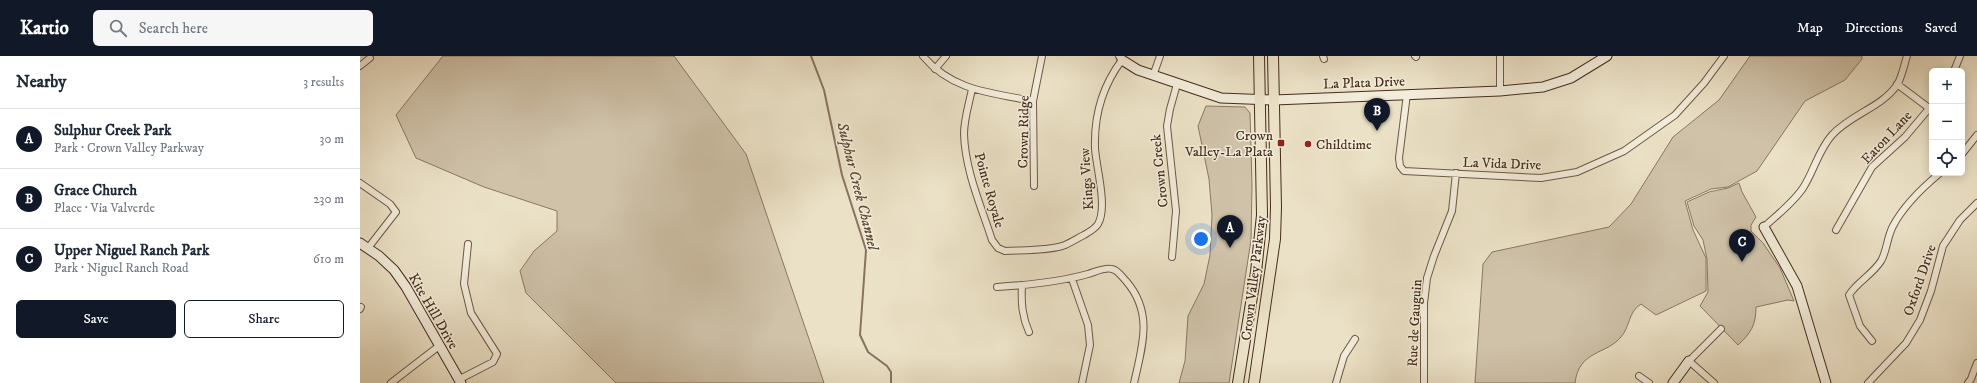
<!DOCTYPE html>
<html lang="en">
<head>
<meta charset="utf-8">
<style>
	body { margin:0; font-family:"IM FELL DW Pica",serif; background:#f6f6f7; color:#1f2937 }
	.controls { position:absolute; right:12px; top:12px; display:grid; overflow:hidden; border-radius:6px; box-shadow:0 2px 10px #0003 }
	.controls button { width:36px; height:36px; display:grid; place-items:center; padding:0; border:0; border-bottom:1px solid #e0e1e3; background:#fff; color:#1f2937; font:20px sans-serif }
	.you { position:absolute; left:841px; top:183px; width:14px; height:14px; margin:-10px; border:3px solid #fff; border-radius:50%; background:#1a73e8; box-shadow:0 0 0 6px #1a73e833 }
	.badge { display:grid; place-items:center; width:26px; height:26px; border-radius:50%; background:#111827; color:#fff; font-size:13px; font-weight:700 }
	.pin { position:absolute; translate:-50% -33px; filter:drop-shadow(0 1px 2px #0008) }
	.pin::after { content:''; position:absolute; top:21px; width:14px; height:12px; background:inherit; clip-path:polygon(0 0,100% 0,50% 100%) }
	.list { margin:0; padding:0; list-style:none }
	h2 { display:flex; justify-content:space-between; align-items:center; height:52px; margin:0; padding:0 16px; font-size:17px }
	h2 small { font-size:13px; font-weight:400; color:#747a83 }
	.list li { display:grid; grid-template-columns:26px 1fr auto; gap:12px; align-items:center; box-sizing:border-box; height:60px; padding:0 16px; border-top:1px solid #e0e1e3 }
	.list b { display:block; font-size:15px; white-space:nowrap }
	.list p { margin:0; font-size:13px; white-space:nowrap; color:#747a83 }
	.list em { font-size:13px; font-style:normal; color:#747a83 }
	.actions { display:flex; gap:8px; padding:12px 16px }
	.actions a { flex:1; padding:9px 0; border:1px solid #111827; border-radius:6px; text-align:center; font-size:14px; color:#111827 }
	.actions .main { background:#111827; color:#fff }
	.icon { flex:none; width:22px; height:22px; fill:none; stroke:currentColor; stroke-width:2; stroke-linecap:round; stroke-linejoin:round }
	.map { position:relative; flex:none; width:1617px; height:327px; overflow:hidden }
	header { display:flex; align-items:center; gap:24px; box-sizing:border-box; height:56px; padding:0 20px; background:#111827; color:#fff }
	header strong { font-size:19px }
	nav { display:flex; gap:22px; margin-inline-start:auto; font-size:14px }
	.search { width:280px; height:36px; background:#f6f6f7; display:flex; align-items:center; gap:10px; box-sizing:border-box; padding:0 14px; border-radius:6px; color:#747a83; font-size:15px }
	main { display:flex }
	aside { flex:1; background:#fff }
	.map>svg:first-child { display:block }
</style>
</head>
<body>
<header>
<strong>Kartio</strong>
<div class="search"><svg class="icon" aria-label="search" viewBox="0 0 24 24"><circle cx="10" cy="10" r="6"/><path d="M15 15l6 6"/></svg>Search here</div>
<nav><a>Map</a><a>Directions</a><a>Saved</a></nav>
</header>
<main>
<aside>
<h2>Nearby<small>3 results</small></h2>
<ul class="list">
<li><span class="badge">A</span><div><b>Sulphur Creek Park</b><p>Park · Crown Valley Parkway</p></div><em>30 m</em></li>
<li><span class="badge">B</span><div><b>Grace Church</b><p>Place · Via Valverde</p></div><em>230 m</em></li>
<li><span class="badge">C</span><div><b>Upper Niguel Ranch Park</b><p>Park · Niguel Ranch Road</p></div><em>610 m</em></li>
</ul>
<div class="actions"><a class="main">Save</a><a>Share</a></div>
</aside>
<div class="map">
<svg width="1617" height="327" viewBox="0 0 1617 327">
	<rect width="100%" height="100%" fill="#ebe1c6"/>
	<filter id="stains"><feTurbulence type="fractalNoise" baseFrequency=".005" numOctaves="4"/><feColorMatrix values="0 0 0 0 .2 0 0 0 0 .09 0 0 0 0 .02 0 0 0 .5 -.17"/></filter>
	<radialGradient id="worn" r=".72"><stop offset=".6" stop-color="#630" stop-opacity="0"/><stop offset="1" stop-color="#630" stop-opacity=".3"/></radialGradient>
	<path fill="#cfc2a9" stroke="#8a7762" d="M83 0H314L386 98 464 327H256L166 237 160 215 174 195 197 175V155L124 131 56 102 36 59Z
		M1390 0H1502V3L1485 24 1445 45 1397 115 1368 131 1351 133 1325 145 1333 174 1346 202V235L1296 259 1281 248C1268 256 1270 271 1261 281 1246 299 1219 294 1215 327H1115L1123 208 1132 196 1249 171 1271 148 1313 81 1359 44Z
		M846 50 885 51 890 57 892 130 891 184 869 327H819L825 305 828 260 844 228 850 199 852 159 849 123 838 70Z
		M1379 127 1382 136 1396 161 1391 169V175L1403 187 1420 212 1434 245 1428 244 1396 251C1396 269 1391 277 1378 289L1340 250 1348 236 1347 203 1343 184 1334 170 1327 146 1349 136 1368 132Z"/>
	<g fill="none" stroke-linecap="round" stroke-linejoin="round">
		<path stroke="#87735f" stroke-width="2" d="M451 0 464 34 482 119 506 194 500 279 508 296 527 310 531 316V327"/>
		<defs>
			<path id="street" d="M563 0C592 35 632 37 673 45
				M963 0 964 3
				M1055 0 1056 1
				M0 10 10 2
				M575 13 586 0
				M1594 15 1600 0
				M793 20 800 0
				M1537 28 1569 52
				M612 33C609 48 604 63 604 78 605 114 621 150 632 184L638 192 645 195C662 194 690 195 705 189 712 186 718 182 724 179 729 176 735 173 738 168 748 151 736 111 735 92 734 60 743 29 762 4L759 0
				M1140 35V0
				M1047 38 1039 102 1040 110 1044 115 1181 122 1217 116 1264 95 1315 59 1344 27 1364 0
				M1602 98 1617 79
				M0 127 30 148 36 156 8 192
				M674 130 673 45 682 0
				M1404 171C1417 159 1433 147 1443 132 1454 115 1458 95 1472 79 1491 58 1521 52 1537 29 1542 21 1544 9 1547 0
				M1476 174 1512 111 1545 81 1572 49
				M812 201 816 155 807 70 810 53 817 28
				M712 223 728 269 730 289 722 327
				M662 229C661 247 662 260 669 276
				M637 231C668 229 699 226 728 218 735 216 745 211 752 213 758 214 762 221 766 225 794 257 782 291 774 327
				M0 253 1 251
				M1512 285 1500 270 1489 239C1497 226 1512 219 1521 205 1527 195 1527 181 1533 170 1544 149 1562 132 1580 117
				M1279 320 1289 327
				M98 324 133 306 137 298 111 257 104 228 108 188
				M31 327 79 290
				M976 327 984 300 995 283
				M1064 327V247L1067 222 1074 200 1092 155 1096 117
				M1354 327 1329 305 1361 273
				M1508 327 1546 287 1560 264 1571 235 1583 190 1600 164 1617 147
				M1608 327 1611 323 1617 307"/>
			<path id="secondary" d="M762 4 778 14 861 42 914 44 1140 35 1183 31 1211 22 1247 0
				M1404 171 1437 230 1466 327
				M0 187 19 200 34 214 46 231 101 327
				M1313 327 1329 305"/>
			<path id="primary" d="M878 327 896 216 902 159 899 0
				M894 327 915 183 916 151 913 0"/>
		</defs>
		<use href="#street" stroke="#6e5946" stroke-width="8"/>
		<use href="#secondary" stroke="#452c1c" stroke-width="11"/>
		<use href="#primary" stroke="#452c1c" stroke-width="12"/>
		<use href="#street" stroke="#f2ecda" stroke-width="6"/>
		<use href="#secondary" stroke="#f2ecda" stroke-width="9"/>
		<use href="#primary" stroke="#ebe1c6" stroke-width="10"/>
	</g>
	<g fill="#8f2418" stroke="#f2ecda" stroke-width="1.5">
		<rect x="917" y="83" width="8" height="8" rx="2"/>
		<circle cx="948" cy="88" r="4"/>
	</g>
	<g text-anchor="middle" stroke-width="3" stroke-linejoin="round" paint-order="stroke">
		<g font-size="14" fill="#452c1c" stroke="#f2ecda">
			<text transform="translate(1004 26) rotate(-2)" y="5">La Plata Drive</text>
			<text transform="translate(663 76) rotate(-89)" y="5">Crown Ridge</text>
			<text transform="translate(1526 81) rotate(-47)" y="5">Eaton Lane</text>
			<text transform="translate(1142 107) rotate(2)" y="5">La Vida Drive</text>
			<text transform="translate(799 115) rotate(-96)" y="5">Crown Creek</text>
			<text transform="translate(726 123) rotate(-94)" y="5">Kings View</text>
			<text transform="translate(630 134) rotate(74)" y="5">Pointe Royale</text>
			<text transform="translate(893 222) rotate(-83)" y="5">Crown Valley Parkway</text>
			<text transform="translate(1559 224) rotate(-71)" y="5">Oxford Drive</text>
			<text transform="translate(74 255) rotate(60)" y="5">Kite Hill Drive</text>
			<text transform="translate(1054 267) rotate(-87)" y="5">Rue de Gauguin</text>
		</g>
		<g font-size="14" fill="#452c1c" stroke="#f2ecda" text-anchor="end">
			<text x="913" y="84">Crown<tspan x="913" dy="16">Valley-La Plata</tspan></text>
			<text x="956" y="93" text-anchor="start">Childtime</text>
		</g>
		<g font-size="15" font-style="italic" fill="#604a38" stroke="#f2ecda">
			<text transform="translate(498 130) rotate(76)" y="5">Sulphur Creek Channel</text>
		</g>
	</g>
	<rect width="100%" height="100%" filter="url(#stains)"/>
	<rect width="100%" height="100%" fill="url(#worn)"/>
</svg>
<div class="controls">
<button>+</button>
<button>−</button>
<button><svg class="icon" aria-label="locate" viewBox="0 0 24 24"><circle cx="12" cy="12" r="6"/><path d="M12 2v4M12 18v4M2 12h4M18 12h4"/></svg></button>
</div>
<div class="you"></div>
<div class="pin badge" style="left:870px;top:192px">A</div>
<div class="pin badge" style="left:1017px;top:75px">B</div>
<div class="pin badge" style="left:1382px;top:206px">C</div>
</div>
</main>
</body>
</html>
